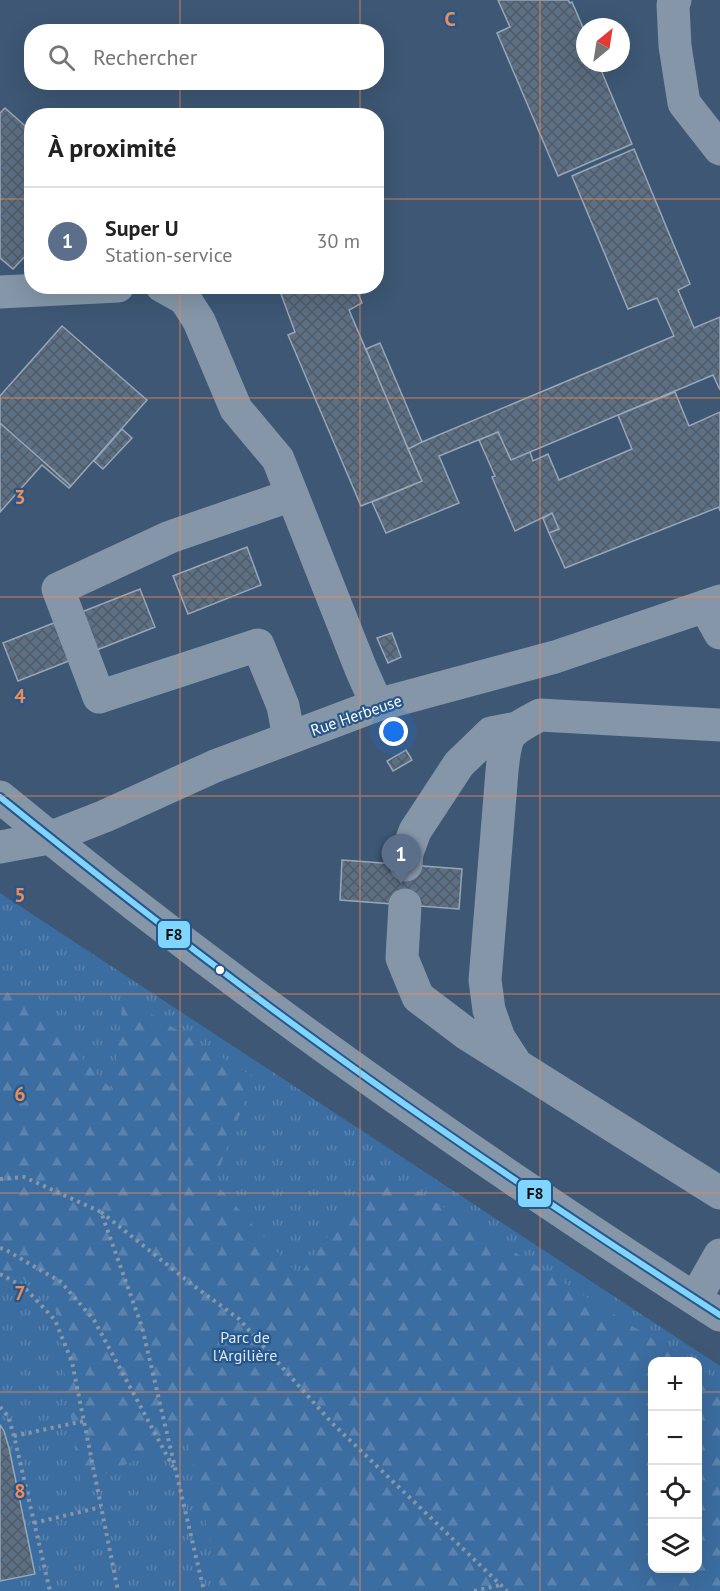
<!DOCTYPE html>
<html lang="fr">
<head>
<meta charset="utf-8">
<style>
	body { margin:0; font-family:"PT Sans",sans-serif; background:#f6f6f6; color:#222 }
	.controls { position:absolute; right:18px; bottom:18px; display:grid; overflow:hidden; border-radius:12px; box-shadow:0 6px 24px #0002 }
	.controls button { width:54px; height:54px; display:grid; place-items:center; padding:0; border:0; border-bottom:2px solid #e0e0e0; background:#fff; color:#222; font:30px sans-serif }
	.compass { position:absolute; left:576px; top:18px; width:54px; height:54px; border-radius:50%; background:#fff; box-shadow:0 6px 24px #0002; rotate:30deg }
	.you { position:absolute; left:394px; top:732px; width:21px; height:21px; margin:-15px; border:4px solid #fff; border-radius:50%; background:#1a73e8; box-shadow:0 0 0 9px #1a73e833 }
	.badge { display:grid; place-items:center; width:39px; height:39px; border-radius:50%; background:#0f766e; color:#fff; font-size:20px; font-weight:700 }
	.pin { position:absolute; translate:-50% -50px; filter:drop-shadow(0 2px 3px #0008) }
	.pin::after { content:''; position:absolute; top:32px; width:21px; height:18px; background:inherit; clip-path:polygon(0 0,100% 0,50% 100%) }
	.list { margin:0; padding:0; list-style:none }
	h2 { display:flex; justify-content:space-between; align-items:center; height:78px; margin:0; padding:0 24px; font-size:26px }
	h2 small { font-size:20px; font-weight:400; color:#767676 }
	.list li { display:grid; grid-template-columns:39px 1fr auto; gap:18px; align-items:center; box-sizing:border-box; height:108px; padding:0 24px; border-top:2px solid #e0e0e0 }
	.list b { display:block; font-size:22px; white-space:nowrap }
	.list p { margin:0; font-size:20px; white-space:nowrap; color:#767676 }
	.list em { font-size:20px; font-style:normal; color:#767676 }
	.icon { flex:none; width:33px; height:33px; fill:none; stroke:currentColor; stroke-width:2; stroke-linecap:round; stroke-linejoin:round }
	.map { position:relative; flex:none; width:720px; height:1591px; overflow:hidden }
	.search { position:absolute; background:#fff; box-shadow:0 6px 24px #0002; left:24px; top:24px; width:360px; height:66px; display:flex; align-items:center; gap:15px; box-sizing:border-box; padding:0 21px; border-radius:24px; color:#767676; font-size:22px }
	.panel { position:absolute; background:#fff; box-shadow:0 6px 24px #0002; left:24px; top:108px; width:360px; height:186px; border-radius:24px }
	.map>svg:first-child { display:block }
</style>
</head>
<body>
<div class="map">
<svg width="720" height="1591" viewBox="0 0 720 1591">
	<defs>
		<pattern id="grass-tufts" width="24" height="20" patternUnits="userSpaceOnUse" patternTransform="scale(1.5)"><rect width="24" height="20" fill="#3c6da0"/><path d="M3 7l-1-3M5 7V3M7 7l1-3M15 17l-1-3M17 17v-4M19 17l1-3" fill="none" stroke="#5983ae"/></pattern>
		<pattern id="forest-firs" width="22" height="20" patternUnits="userSpaceOnUse" patternTransform="scale(1.5)"><rect width="22" height="20" fill="#3c6da0"/><path d="M5 1l3.5 6h-7zM16 11l3.5 6h-7z" fill="#5983ae"/></pattern>
		<pattern id="building-cross-hatch" width="8" height="8" patternUnits="userSpaceOnUse" patternTransform="scale(1.5)"><rect width="8" height="8" fill="#5b6f85"/><path d="M0 0l8 8M0 8l8-8" fill="none" stroke="#525a63"/></pattern>
	</defs>
	<rect width="100%" height="100%" fill="#3d5774"/>
	<path fill="url(#grass-tufts)" fill-rule="evenodd" d="M0 893 720 1366V1591H0ZM652 1362H698V1568H652Z"/>
	<path fill="url(#forest-firs)" d="M0 971 113 1091 123 997 254 1077 214 1182 299 1276 378 1166 688 1361 652 1362V1568H698V1367L720 1382V1591H322L307 1589 299 1591H221L187 1436 81 1485 53 1293 0 1268Z"/>
	<path fill="url(#building-cross-hatch)" stroke="#98a7b7" stroke-width="1.5" d="M498 0H568L570 3 572 2 585 32V63H598L632 144 558 176 497 33 510 27Z
		M5 108 32 132V249L13 269 0 258V113Z
		M634 149 690 284 678 290 694 328 720 317V390L713 375 511 460 498 432 439 456 459 503 386 533 372 502 422 481 408 449 422 442 674 336 657 298 628 309 572 176Z
		M300 286H355L362 303 349 310 422 481 361 506 288 335 295 332 281 294Z
		M62 326 147 400 71 486 0 423V396Z
		M380 343 422 442 408 449 366 349Z
		M675 392 689 426 720 412V511L719 507 565 568 549 533 559 529 552 513 515 531 492 477 495 476 479 440 498 432 511 460 530 452 533 461 548 454 559 480 632 449 618 415Z
		M0 423 71 486 69 488 42 465 0 512Z
		M122 429 132 438 103 469 94 461Z
		M552 513 559 529 549 533 543 518Z
		M247 547 261 585 188 614 173 576Z
		M140 589 155 627 18 681 3 643Z
		M392 633 401 657 388 663 377 638Z
		M406 750 412 760 393 771 387 761Z
		M342 860 462 869 459 909 340 900Z
		M0 1425 4 1431 9 1448 35 1574 0 1581Z"/>
	<g fill="none" stroke-linecap="round" stroke-linejoin="round">
		<path stroke="#8496a8" stroke-width="4" stroke-dasharray="3 4.5" stroke-linecap="butt" d="M0 1179 24 1177 101 1212 142 1327 204 1591
			M101 1212 194 1286 239 1319 332 1423 507 1591
			M0 1248 6 1250 61 1282 94 1320 173 1467
			M0 1274 24 1287 55 1320 72 1362 118 1591
			M0 1407 8 1416 14 1436 50 1591
			M14 1436 84 1421
			M34 1523 101 1507
			M474 1591 500 1585"/>
		<path stroke="#8496a8" stroke-width="33" d="M675 0 673 5 675 46 684 103 720 149
			M162 286 185 299 199 321 236 409 278 459 361 669 377 705
			M0 292 118 286
			M705 606 720 633
			M289 738 283 706 258 645 99 697 58 589 170 537 292 495
			M0 797C228 985 471 1156 720 1315
			M0 847 49 838 105 816 215 766 377 705 555 657 720 601
			M406 865 407 853 415 831 459 764 491 733 517 728
			M405 905 402 958 418 997 467 1034 720 1193
			M516 1064 499 1038 489 1010 485 980 502 771C506 733 506 733 540 715L720 725
			M695 1299 720 1255"/>
		<defs>
			<path id="bus-1" d="M0 797C115 890 232 981 352 1067 472 1153 596 1235 720 1315"/>
		</defs>
		<use href="#bus-1" stroke="#27568a" stroke-width="10"/>
		<use href="#bus-1" stroke="#80d5ff" stroke-width="6"/>
	</g>
	<path fill="none" stroke="#ef8b55" stroke-width="1.5" stroke-opacity="0.55" d="M180 0V32M360 0V32M540 0V1591M180 82V116M360 82V116M0 199H32M376 199H720M180 286V1591M360 286V1591M0 398H720M0 597H720M0 796H720M0 994H720M0 1193H720M0 1392H652M698 1392H720"/>
	<circle fill="#fff" stroke="#27568a" stroke-width="2" cx="220" cy="970" r="5"/>
	<g text-anchor="middle" stroke-width="4.5" stroke-linejoin="round" paint-order="stroke">
		<g font-size="16" fill="#fff" stroke="#27568a">
			<text transform="translate(356 715) rotate(-19)" y="6">Rue Herbeuse</text>
		</g>
		<g font-size="16" fill="#d9e8f7" stroke="#27568a">
			<text x="245" y="1343">Parc de<tspan x="245" dy="18">l'Argilière</tspan></text>
		</g>
	</g>
	<g font-size="20" text-anchor="middle" font-weight="bold" fill="#ef8b55" stroke="#27568a" stroke-width="4.5" stroke-linejoin="round" paint-order="stroke">
		<text x="450" y="26">C</text>
		<text x="20" y="504">3</text>
		<text x="20" y="703">4</text>
		<text x="20" y="902">5</text>
		<text x="20" y="1101">6</text>
		<text x="20" y="1300">7</text>
		<text x="20" y="1498">8</text>
	</g>
	<g stroke="#27568a" stroke-width="2">
		<rect x="157" y="920" width="34" height="29" rx="6" fill="#80d5ff"/>
		<rect x="517" y="1179" width="35" height="29" rx="6" fill="#80d5ff"/>
	</g>
	<g font-size="16" text-anchor="middle" font-weight="bold" fill="#111">
		<text x="174" y="940">F8</text>
		<text x="535" y="1199">F8</text>
	</g>
</svg>
<div class="controls">
<button>+</button>
<button>−</button>
<button><svg class="icon" aria-label="locate" viewBox="0 0 24 24"><circle cx="12" cy="12" r="6"/><path d="M12 2v4M12 18v4M2 12h4M18 12h4"/></svg></button>
<button><svg class="icon" aria-label="layers" viewBox="0 0 24 24"><path d="M12 4l9 5-9 5-9-5zM3 14l9 5 9-5"/></svg></button>
</div>
<svg class="compass" viewBox="-18 -18 36 36"><path d="M0-13l5 13h-10z" fill="#e53935"/><path d="M0 13l5-13h-10z" fill="#767676"/></svg>
<div class="you"></div>
<div class="pin badge" style="left:401px;top:884px;background:#5c6f8a">1</div>
<div class="search"><svg class="icon" aria-label="search" viewBox="0 0 24 24"><circle cx="10" cy="10" r="6"/><path d="M15 15l6 6"/></svg>Rechercher</div>
<section class="panel">
<h2>À proximité<small></small></h2>
<ul class="list">
<li><span class="badge" style="background:#5c6f8a">1</span><div><b>Super U</b><p>Station-service</p></div><em>30 m</em></li>
</ul>
</section>
</div>
</body>
</html>
